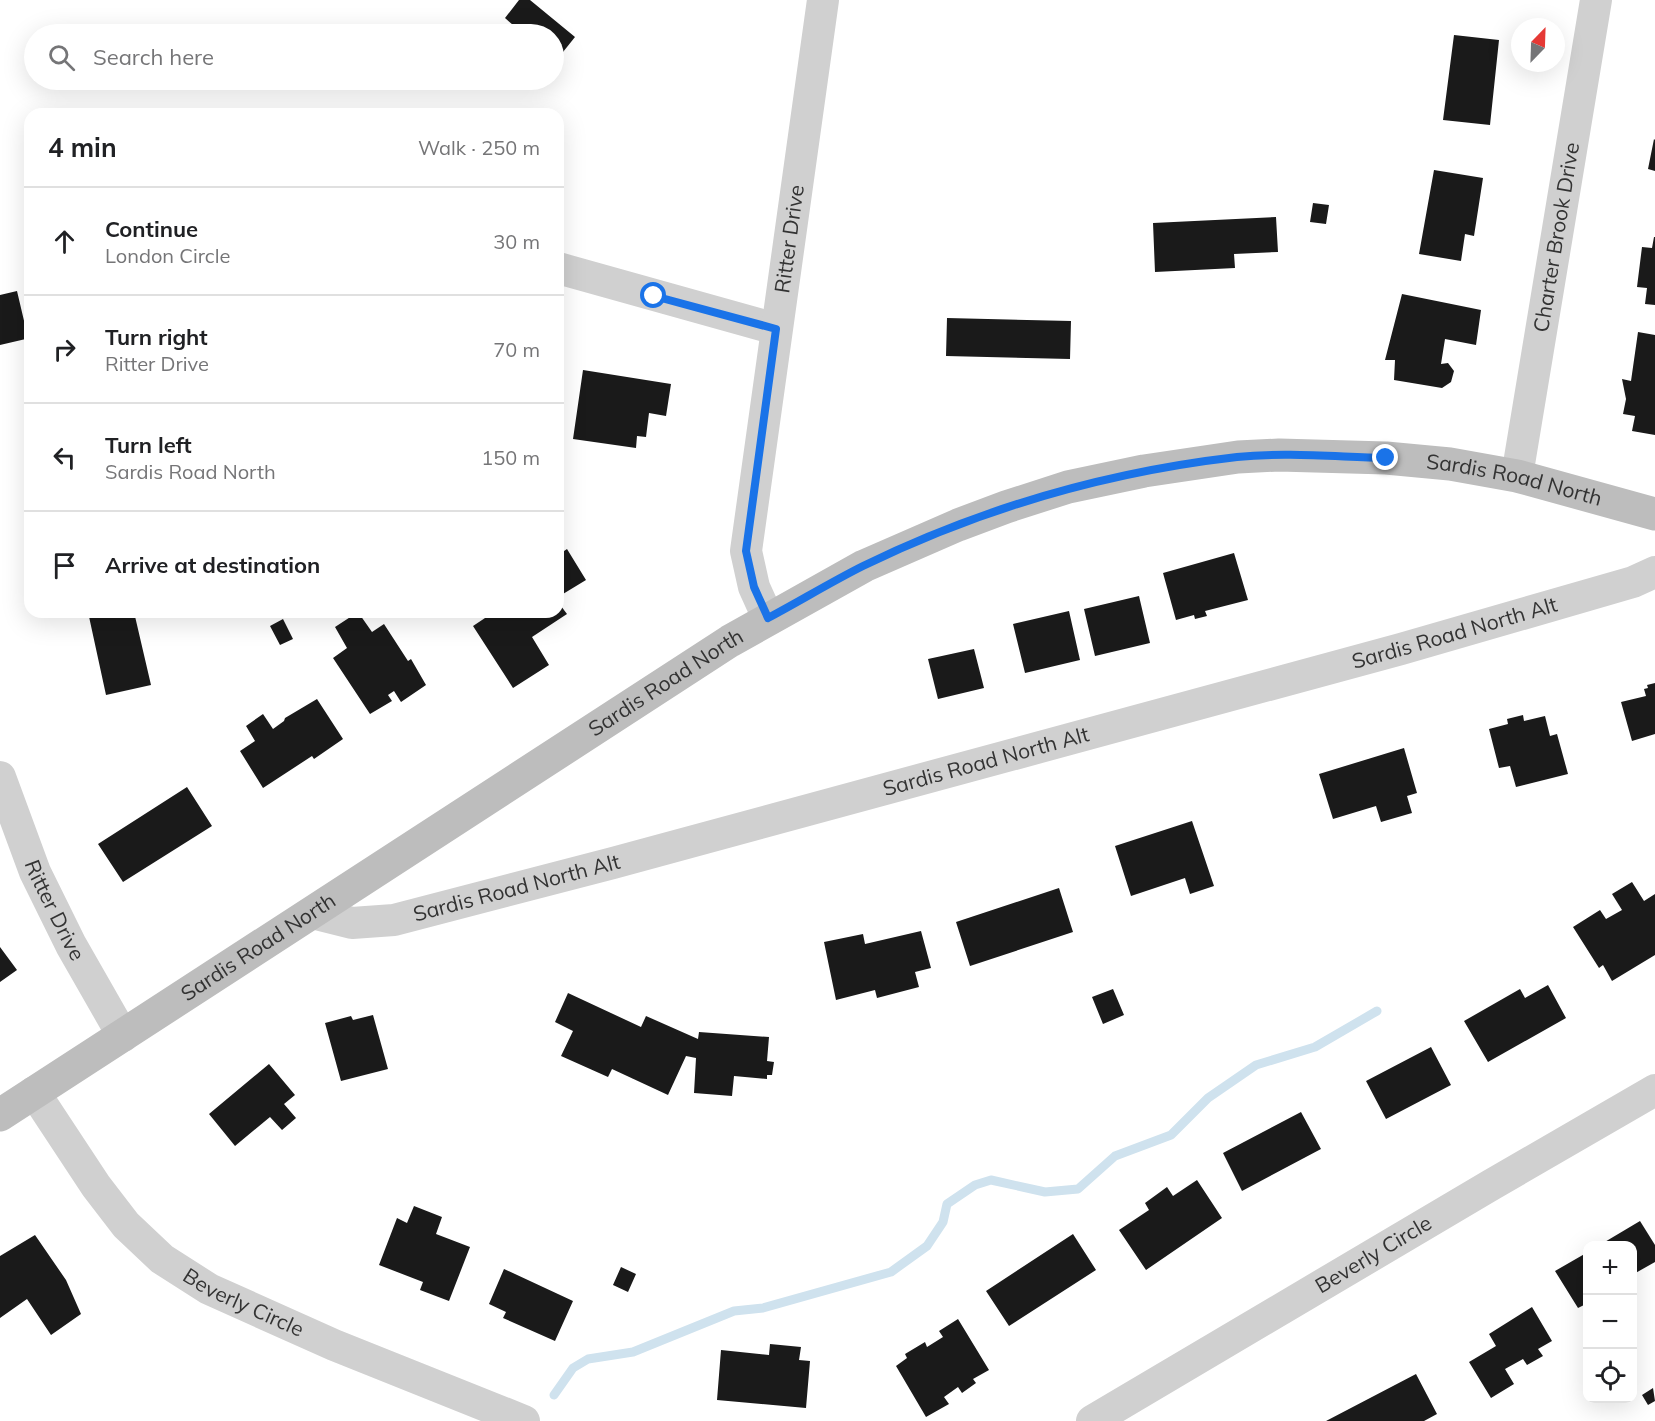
<!DOCTYPE html>
<html lang="en">
<head>
<meta charset="utf-8">
<style>
	body { margin:0; font-family:Mulish,sans-serif; background:#f6f6f6; color:#202124 }
	.controls { position:absolute; right:18px; bottom:18px; display:grid; overflow:hidden; border-radius:12px; box-shadow:0 6px 24px #0002 }
	.controls button { width:54px; height:54px; display:grid; place-items:center; padding:0; border:0; border-bottom:2px solid #e0e0e0; background:#fff; color:#202124; font:30px sans-serif }
	.compass { position:absolute; left:1511px; top:18px; width:54px; height:54px; border-radius:50%; background:#fff; box-shadow:0 6px 24px #0002; rotate:23deg }
	.stop { position:absolute; width:18px; height:18px; margin:-14px; border:4px solid #1a73e8; border-radius:50%; background:#fff }
	.stop.end { background:#1a73e8; border-color:#fff; box-shadow:0 2px 6px #0008 }
	.list { margin:0; padding:0; list-style:none }
	h2 { display:flex; justify-content:space-between; align-items:center; height:78px; margin:0; padding:0 24px; font-size:26px }
	h2 small { font-size:20px; font-weight:400; color:#757577 }
	.list li { display:grid; grid-template-columns:39px 1fr auto; gap:18px; align-items:center; box-sizing:border-box; height:108px; padding:0 24px; border-top:2px solid #e0e0e0 }
	.list b { display:block; font-size:22px; white-space:nowrap }
	.list p { margin:0; font-size:20px; white-space:nowrap; color:#757577 }
	.list em { font-size:20px; font-style:normal; color:#757577 }
	.icon { flex:none; width:33px; height:33px; fill:none; stroke:currentColor; stroke-width:2; stroke-linecap:round; stroke-linejoin:round }
	.map { position:relative; flex:none; width:1655px; height:1421px; overflow:hidden }
	.search { position:absolute; background:#fff; box-shadow:0 6px 24px #0002; left:24px; top:24px; width:540px; height:66px; display:flex; align-items:center; gap:15px; box-sizing:border-box; padding:0 21px; border-radius:33px; color:#757577; font-size:22px }
	.panel { position:absolute; background:#fff; box-shadow:0 6px 24px #0002; left:24px; top:108px; width:540px; height:510px; border-radius:18px }
	.map>svg:first-child { display:block }
</style>
</head>
<body>
<div class="map">
<svg width="1655" height="1421" viewBox="0 0 1655 1421">
	<rect width="100%" height="100%" fill="#fff"/>
	<g fill="none" stroke-linecap="round" stroke-linejoin="round">
		<path stroke="#cfe2ee" stroke-width="9" d="M554 1395 573 1368 588 1359 633 1352 734 1311 763 1308 891 1272 927 1246 943 1222 947 1204 975 1185 991 1180 1045 1192 1078 1189 1115 1156 1171 1135 1208 1098 1256 1065 1315 1047 1377 1011"/>
	</g>
	<path fill="#1a1a1a" d="M519 0H530L575 37 555 62 554 60V34H505L513 25 505 18Z
		M1454 35 1499 40 1490 125 1443 120Z
		M1654 139 1655 140V171L1648 169Z
		M1434 170 1483 178 1474 236 1465 234 1461 261 1419 254Z
		M1313 203 1329 205 1326 224 1310 222Z
		M1276 217 1278 252 1234 254 1235 268 1155 272 1153 223Z
		M1654 237H1655V305L1645 304 1647 288 1637 287 1642 247 1652 248Z
		M17 291 25 325 30 324V338L0 345V295Z
		M1402 294 1481 310 1476 345 1445 339 1441 364 1448 363 1454 371 1451 382 1442 388 1394 380 1395 360H1385Z
		M947 318 1071 321 1070 359 946 356Z
		M1638 332 1655 335V435L1632 431 1635 416 1623 414 1626 399 1622 379 1631 381Z
		M583 370 671 384 666 416 649 413 646 437 637 436 636 448 573 439Z
		M567 549 586 580 558 597V555Z
		M1234 553 1248 600 1205 611 1207 616 1195 619 1194 615 1176 620 1163 573Z
		M1139 596 1150 643 1095 656 1084 609Z
		M558 602 567 614 532 637 549 665 513 688 473 626 494 612H558Z
		M1069 611 1080 660 1025 673 1013 624Z
		M88 612H134L151 685 106 695Z
		M358 612 372 632 384 624 408 661 411 659 426 685 401 702 394 691 388 695 392 701 370 714 333 658 347 648 335 627Z
		M283 619 293 639 280 645 270 626Z
		M974 649 984 688 938 699 928 659Z
		M1655 683V734L1632 741 1621 702 1646 696 1644 689 1648 688 1647 685Z
		M317 699 343 739 314 759 312 756 263 788 240 751 255 741 246 726 263 714 273 729 284 721 285 718Z
		M1523 715 1524 721 1545 716 1550 736 1557 734 1568 774 1516 787 1510 766 1499 768 1489 729 1508 724 1507 719Z
		M1404 748 1417 793 1407 796 1412 813 1381 822 1376 806 1333 819 1319 774Z
		M187 787 212 826 123 882 98 844Z
		M1192 821 1214 886 1190 894 1185 878 1131 896 1115 846Z
		M1632 882 1644 901 1655 894V955L1612 981 1603 965 1599 968 1573 927 1600 910 1606 919 1622 910 1612 894Z
		M1059 888 1073 932 970 966 956 922Z
		M921 931 931 968 915 972 919 987 877 998 875 990 836 1000 824 942 863 934 865 944Z
		M0 947 17 970 0 982Z
		M1548 985 1566 1018 1488 1062 1464 1021 1520 989 1525 998Z
		M1113 989 1124 1015 1103 1024 1092 997Z
		M568 993 641 1027 646 1016 698 1039 699 1032 769 1037 767 1061 774 1062 772 1075H767V1079L734 1076 732 1096 694 1093 696 1058 686 1056 668 1095 612 1069 608 1077 561 1056 573 1031 555 1022Z
		M373 1015 388 1069 341 1081 325 1023 351 1016 353 1020Z
		M1431 1047 1451 1085 1386 1119 1366 1081Z
		M269 1064 295 1095 284 1104 296 1118 282 1130 270 1117 235 1146 209 1114Z
		M1301 1112 1321 1149 1242 1191 1223 1153Z
		M1197 1180 1222 1218 1146 1270 1119 1230 1149 1210 1145 1203 1167 1187 1173 1196Z
		M414 1206 442 1217 436 1234 470 1247 449 1301 420 1290 423 1282 379 1265 397 1218 407 1223Z
		M1640 1221 1655 1245V1262L1632 1275V1246H1598Z
		M1073 1234 1096 1270 1009 1326 986 1291Z
		M35 1235 66 1280 81 1314 51 1335 27 1299 0 1318V1256Z
		M1588 1252V1303L1578 1308 1555 1271Z
		M621 1267 636 1274 628 1292 613 1285Z
		M504 1269 573 1301 555 1341 503 1318 506 1312 489 1304Z
		M1532 1307 1552 1341 1538 1349 1543 1356 1527 1365 1523 1359 1505 1369 1514 1384 1491 1398 1469 1362 1496 1346 1489 1334Z
		M958 1319 989 1370 973 1379 976 1383 962 1393 958 1387 944 1397 949 1404 926 1417 896 1366 907 1358 905 1354 925 1342 927 1347 943 1337 939 1331Z
		M770 1344 801 1347 799 1360 810 1361 806 1408 717 1400 721 1350 769 1355Z
		M1416 1374 1437 1414 1424 1421H1326Z
		M1653 1388 1655 1401 1648 1405 1642 1395Z"/>
	<g fill="none" stroke-linecap="round" stroke-linejoin="round">
		<g stroke="#d0d0d0" stroke-width="32">
			<path d="M558 268 776 329"/>
			<path id="s1" d="M1517 476 1596 0"/>
			<path id="s2" d="M768 618 754 587 746 551 823 0"/>
			<path id="s3" d="M0 777 35 872 71 945 123 1036"/>
			<path id="s4" d="M312 913 352 923 394 920 613 863 1401 649 1633 582 1655 572"/>
			<path id="s5" d="M34 1092 96 1186 126 1225 162 1259 209 1289 334 1345 524 1421"/>
			<path id="s6" d="M1092 1421 1491 1185 1655 1090"/>
		</g>
		<path stroke="#bdbdbd" stroke-width="33" id="s7" d="M0 1115 730 641 864 566 958 525 1006 507 1068 487 1144 471 1238 457 1279 455 1386 458 1450 464 1517 476 1655 514"/>
	</g>
	<g fill="none" stroke-linecap="round" stroke-linejoin="round">
		<path stroke="#1a73e8" stroke-width="8" d="M654 296 776 329 746 551 754 587 768 618C800 601 831 582 863 566 982 508 1106 472 1237 457 1286 452 1337 457 1386 458"/>
	</g>
	<g text-anchor="middle" stroke-width="6" stroke-linejoin="round" paint-order="stroke">
		<g font-size="21" fill="#333" stroke="#fff">
			<text dy="7" stroke="none"><textPath href="#s1" startOffset="242">Charter Brook Drive</textPath></text>
			<text dy="7" stroke="none"><textPath href="#s2" startOffset="386">Ritter Drive</textPath></text>
			<text dy="7" stroke="none"><textPath href="#s7" startOffset="1694">Sardis Road North</textPath></text>
			<text dy="7" stroke="none"><textPath href="#s4" startOffset="1182">Sardis Road North Alt</textPath></text>
			<text dy="7" stroke="none"><textPath href="#s7" startOffset="794">Sardis Road North</textPath></text>
			<text dy="7" stroke="none"><textPath href="#s4" startOffset="696">Sardis Road North Alt</textPath></text>
			<text dy="7" stroke="none"><textPath href="#s4" startOffset="210">Sardis Road North Alt</textPath></text>
			<text dy="7" stroke="none"><textPath href="#s3" startOffset="144">Ritter Drive</textPath></text>
			<text dy="7" stroke="none"><textPath href="#s7" startOffset="308">Sardis Road North</textPath></text>
			<text dy="7" stroke="none"><textPath href="#s6" startOffset="327">Beverly Circle</textPath></text>
			<text dy="7" stroke="none"><textPath href="#s5" startOffset="304">Beverly Circle</textPath></text>
		</g>
	</g>
</svg>
<div class="controls">
<button>+</button>
<button>−</button>
<button><svg class="icon" aria-label="locate" viewBox="0 0 24 24"><circle cx="12" cy="12" r="6"/><path d="M12 2v4M12 18v4M2 12h4M18 12h4"/></svg></button>
</div>
<svg class="compass" viewBox="-18 -18 36 36"><path d="M0-13l5 13h-10z" fill="#e53935"/><path d="M0 13l5-13h-10z" fill="#757577"/></svg>
<div class="stop" style="left:654px;top:296px"></div>
<div class="stop end" style="left:1386px;top:458px"></div>
<div class="search"><svg class="icon" aria-label="search" viewBox="0 0 24 24"><circle cx="10" cy="10" r="6"/><path d="M15 15l6 6"/></svg>Search here</div>
<section class="panel">
<h2>4 min<small>Walk · 250 m</small></h2>
<ul class="list">
<li><svg class="icon" aria-label="ahead" viewBox="0 0 24 24"><path d="M12 20V5M6 11l6-6 6 6"/></svg><div><b>Continue</b><p>London Circle</p></div><em>30 m</em></li>
<li><svg class="icon" aria-label="right" viewBox="0 0 24 24"><path d="M7 20v-9h11M14 6l5 5-5 5"/></svg><div><b>Turn right</b><p>Ritter Drive</p></div><em>70 m</em></li>
<li><svg class="icon" aria-label="left" viewBox="0 0 24 24"><path d="M17 20v-9H6M10 6l-5 5 5 5"/></svg><div><b>Turn left</b><p>Sardis Road North</p></div><em>150 m</em></li>
<li><svg class="icon" aria-label="arrive" viewBox="0 0 24 24"><path d="M6 21V4h12l-3 4 3 4H6"/></svg><div><b>Arrive at destination</b></div></li>
</ul>
</section>
</div>
</body>
</html>
